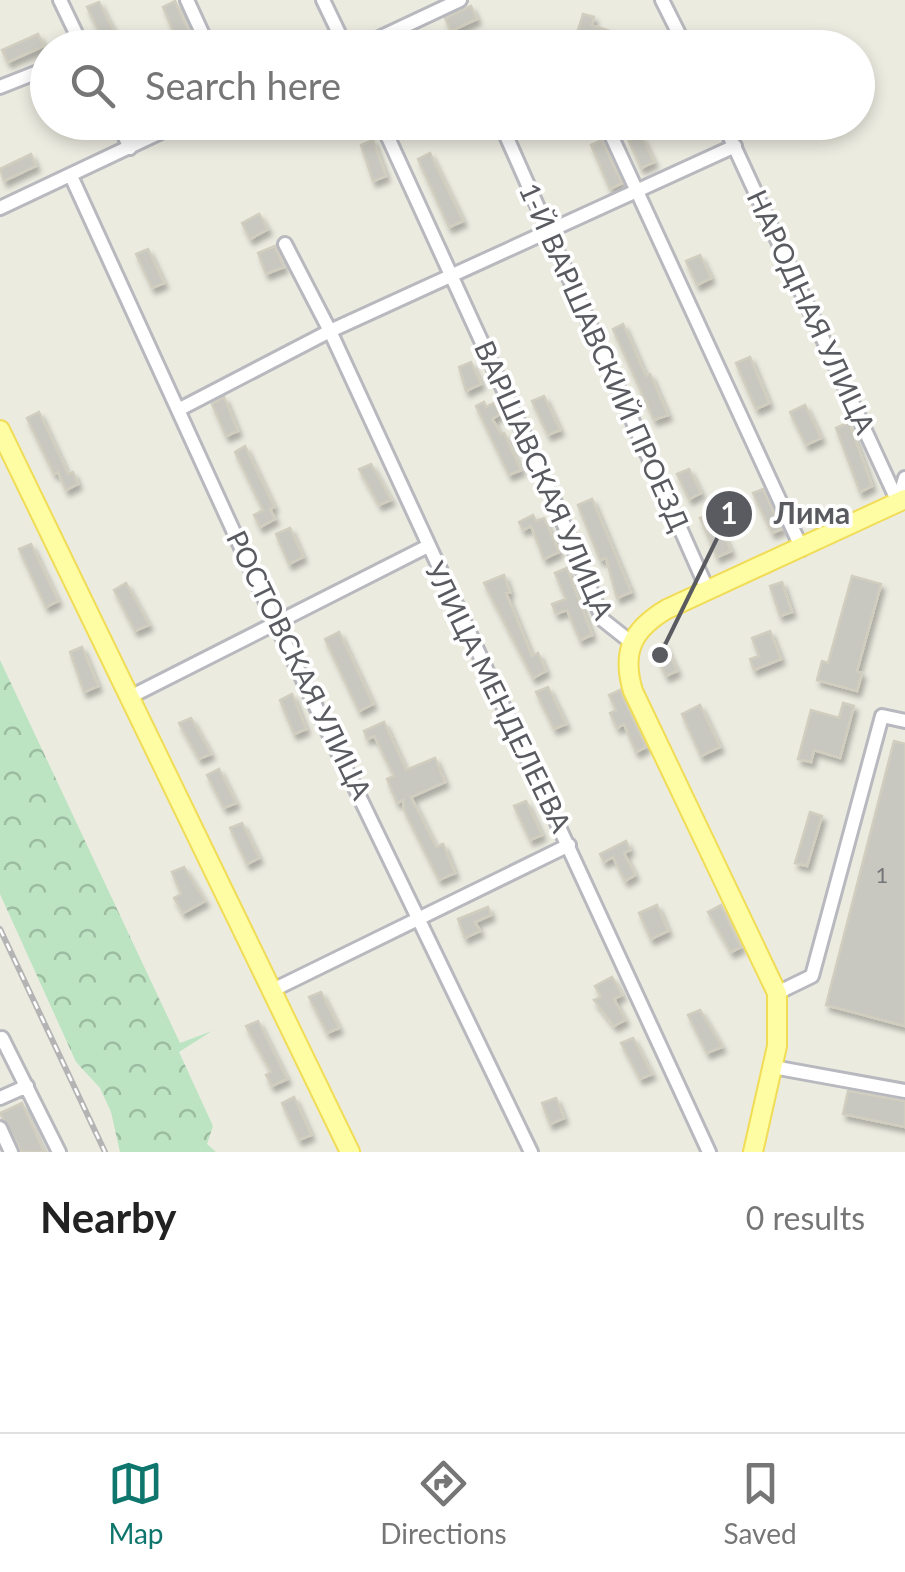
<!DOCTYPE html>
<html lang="en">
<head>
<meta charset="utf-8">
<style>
	body { margin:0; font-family:Lato,sans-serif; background:#f2f2f2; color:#222 }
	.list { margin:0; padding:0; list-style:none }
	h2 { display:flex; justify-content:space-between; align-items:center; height:130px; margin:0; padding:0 40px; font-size:42px }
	h2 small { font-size:32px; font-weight:400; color:#767676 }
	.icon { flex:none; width:55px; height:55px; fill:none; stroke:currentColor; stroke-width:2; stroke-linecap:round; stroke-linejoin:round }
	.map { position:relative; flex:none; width:905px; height:1152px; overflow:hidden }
	.search { position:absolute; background:#fff; box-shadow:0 5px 15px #0003; left:30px; right:30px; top:30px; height:110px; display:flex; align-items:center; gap:25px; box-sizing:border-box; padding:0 35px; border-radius:55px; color:#767676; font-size:38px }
	.sheet { height:280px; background:#fff }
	nav { display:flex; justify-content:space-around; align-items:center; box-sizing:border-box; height:140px; border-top:2px solid #e0e0e0; background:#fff; font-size:28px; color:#767676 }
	nav a { display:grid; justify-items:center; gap:5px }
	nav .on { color:#0f766e }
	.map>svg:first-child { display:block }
</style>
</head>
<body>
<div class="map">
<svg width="905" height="1152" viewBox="0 0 905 1152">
	<defs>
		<pattern id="forest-crowns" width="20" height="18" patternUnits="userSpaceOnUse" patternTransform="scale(2.5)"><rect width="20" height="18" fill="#bce4c2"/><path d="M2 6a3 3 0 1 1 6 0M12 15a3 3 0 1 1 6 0" fill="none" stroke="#9cbca1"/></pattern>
		<filter id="shadow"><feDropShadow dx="3.5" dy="5.5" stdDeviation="2.5" flood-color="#0004"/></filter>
	</defs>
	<rect width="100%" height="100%" fill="#ecebe0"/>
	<path fill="url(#forest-crowns)" d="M0 660 180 1043 212 1031 179 1052 213 1126 207 1144 216 1152H120L111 1112 100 1088 76 1062 0 894Z"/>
	<path fill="#c9c8c0" stroke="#d1cebf" stroke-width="2.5" filter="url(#shadow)" d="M175 1 193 41 180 47 163 7Z
		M99 2 117 38 105 44 87 7Z
		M471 6 477 19 451 31 445 18Z
		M583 14 594 17 592 25 610 31 607 40 600 38 598 45 576 37Z
		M38 34 44 46 8 62 2 50Z
		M641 136 654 162 641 168 629 141Z
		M373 140 386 176 373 181 361 145Z
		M602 140 622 183 610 189 591 145Z
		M430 153 463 221 449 227 418 159Z
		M31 154 36 166 4 181 0 169Z
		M259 214 268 229 250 239 242 223Z
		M275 246 284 267 266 274 258 253Z
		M148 249 164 283 152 288 136 254Z
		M700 255 711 278 697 285 686 261Z
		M623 324 646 376 650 374 668 415 654 420 613 329Z
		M750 357 769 403 756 409 736 363Z
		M471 362 481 384 466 391 459 367Z
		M544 396 560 430 548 435 532 401Z
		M224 397 238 431 226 436 212 404Z
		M484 402 486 407 494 403 500 414 492 419 501 434 504 433 521 470 509 475 476 406Z
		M805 405 821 438 806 445 790 412Z
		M39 412 68 474 73 472 78 484 66 490 58 472 54 474 27 418Z
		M849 422 872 486 860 492 836 428Z
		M245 446 274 507 270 509 275 519 260 527 254 515 263 510 235 452Z
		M371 464 391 500 379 505 359 469Z
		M689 469 701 493 689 499 677 474Z
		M763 489 782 529 772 533 753 493Z
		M592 499 631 592 617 598 606 558 600 560 578 505Z
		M713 513 731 551 717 557 700 518Z
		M533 515 536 521 544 518 559 552 544 559 531 526 523 530 519 522Z
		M290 528 303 557 289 564 276 534Z
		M31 544 58 601 46 607 19 549Z
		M567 568 592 635 580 640 567 610 556 614 552 604 566 599 555 573Z
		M504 575 510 592 506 593 532 656 538 653 546 671 533 678 484 583Z
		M852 576 881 584 857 671 862 673 857 691 817 680 822 661 828 663Z
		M782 582 792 612 780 616 770 586Z
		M126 583 149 625 135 631 114 590Z
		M770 631 781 659 754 670 750 659 759 656 752 638Z
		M339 632 373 704 359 711 325 639Z
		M664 643 677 671 666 676 653 648Z
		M82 647 98 686 84 692 70 652Z
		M548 687 566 724 554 729 536 692Z
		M620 690 646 747 636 752 624 724 617 728 610 713 616 710 609 695Z
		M292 694 306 729 294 734 280 700Z
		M843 703 854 706 840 758 814 750 811 762 798 759 811 710 839 718Z
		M700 705 720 747 701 756 682 714Z
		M191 718 211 754 199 759 179 723Z
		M384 722 406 770 435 758 445 782 411 797 436 847 443 844 455 873 439 880 404 810 403 800 397 803 387 779 394 776 379 745 374 736 367 739 364 731Z
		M894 741 905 744V1026L826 1005Z
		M219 769 236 803 224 808 207 775Z
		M526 801 542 835 530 840 514 806Z
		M810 812 822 816 807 866 795 863Z
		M242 823 259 858 247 864 230 828Z
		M626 841 630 850 624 853 635 875 625 881 613 857 604 862 600 854Z
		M184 867 205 901 183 913 174 898 181 894 172 872Z
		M657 905 668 931 651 939 639 913Z
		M721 905 741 947 731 952 708 912Z
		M488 907 491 915 475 922 480 931 465 938 458 919Z
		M612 977 622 995 614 999 625 1020 614 1026 594 1000 601 997 595 986Z
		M321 992 339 1028 327 1033 309 997Z
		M700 1010 722 1047 707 1053 688 1015Z
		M258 1021 287 1079 272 1086 266 1075 271 1072 246 1026Z
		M633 1038 652 1074 640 1079 621 1043Z
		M848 1091 905 1101V1127L843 1114Z
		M294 1097 311 1135 299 1140 282 1103Z
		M556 1098 564 1118 550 1124 542 1103Z
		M22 1103 44 1152H22L3 1119 0 1113Z"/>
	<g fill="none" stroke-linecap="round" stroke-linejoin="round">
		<defs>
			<path id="minor" d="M60 0 83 48
				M187 0 209 48
				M323 0 346 48
				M662 0 686 48
				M358 48 460 0
				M0 87 48 68
				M118 122 130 148
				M381 122 553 498 603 620 632 643
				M500 122 708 591
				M605 122 802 549
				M723 122 898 502
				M71 176 275 622 531 1152
				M0 208 182 122
				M285 244 330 331 709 1152
				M178 410 330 331 735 146
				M898 502 905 478
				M130 697 426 547
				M273 990 569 845
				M777 993 812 976 882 716 905 721
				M2 1038 59 1152
				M773 1067 905 1091
				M0 1098 27 1086
				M0 1128 11 1152"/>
			<path id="major" d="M0 430 350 1152
				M753 1152 777 1046V993L633 691C621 651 633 629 667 609L905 499"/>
		</defs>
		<use href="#minor" stroke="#b8b9bf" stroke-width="18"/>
		<use href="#major" stroke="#f0dc55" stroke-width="22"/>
		<use href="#minor" stroke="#fff" stroke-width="12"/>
		<use href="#major" stroke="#fefda3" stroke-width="18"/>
		<defs>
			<path id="rail" d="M0 929 105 1152"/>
		</defs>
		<use href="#rail" stroke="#b4b4b5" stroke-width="6"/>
		<use href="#rail" stroke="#fff" stroke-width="2.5" stroke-dasharray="8" stroke-linecap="butt"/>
	</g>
	<g text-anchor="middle" stroke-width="8" stroke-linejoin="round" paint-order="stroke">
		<g font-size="22" fill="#757679">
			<text x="882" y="883">1</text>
		</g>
		<g font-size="28" fill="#595b61" stroke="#fff">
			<text transform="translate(811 312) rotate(65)" y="10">НАРОДНАЯ УЛИЦА</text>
			<text transform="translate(604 357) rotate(66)" y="10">1-Й ВАРШАВСКИЙ ПРОЕЗД</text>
			<text transform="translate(544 480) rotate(66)" y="10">ВАРШАВСКАЯ УЛИЦА</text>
			<text transform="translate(299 665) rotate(64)" y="10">РОСТОВСКАЯ УЛИЦА</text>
			<text transform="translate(498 697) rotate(64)" y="10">УЛИЦА МЕНДЕЛЕЕВА</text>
		</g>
	</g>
	<path fill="none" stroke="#595b61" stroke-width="4" d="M660 655L729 514"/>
	<g fill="#595b61" stroke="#fff" stroke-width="4">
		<circle cx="660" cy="655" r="10"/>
		<circle cx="729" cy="514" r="25"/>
	</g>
	<g font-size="30" text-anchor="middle" font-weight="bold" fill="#fff">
		<text x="729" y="524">1</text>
	</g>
	<g font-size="30" text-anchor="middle" font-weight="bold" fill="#595b61" stroke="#fff" stroke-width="8" stroke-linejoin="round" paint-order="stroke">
		<text x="812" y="524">Лима</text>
	</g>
</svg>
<div class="search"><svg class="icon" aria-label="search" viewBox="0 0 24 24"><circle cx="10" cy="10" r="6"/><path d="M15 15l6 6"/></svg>Search here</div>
</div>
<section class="sheet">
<h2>Nearby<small>0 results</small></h2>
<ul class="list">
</ul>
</section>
<nav>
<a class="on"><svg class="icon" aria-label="map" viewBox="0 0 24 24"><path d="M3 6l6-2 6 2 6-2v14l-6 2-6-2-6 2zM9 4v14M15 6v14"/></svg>Map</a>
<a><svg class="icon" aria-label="directions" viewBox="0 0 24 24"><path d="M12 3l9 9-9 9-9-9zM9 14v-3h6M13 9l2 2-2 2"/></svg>Directions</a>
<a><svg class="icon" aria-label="saved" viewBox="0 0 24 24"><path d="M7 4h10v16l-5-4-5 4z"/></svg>Saved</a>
</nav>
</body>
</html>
